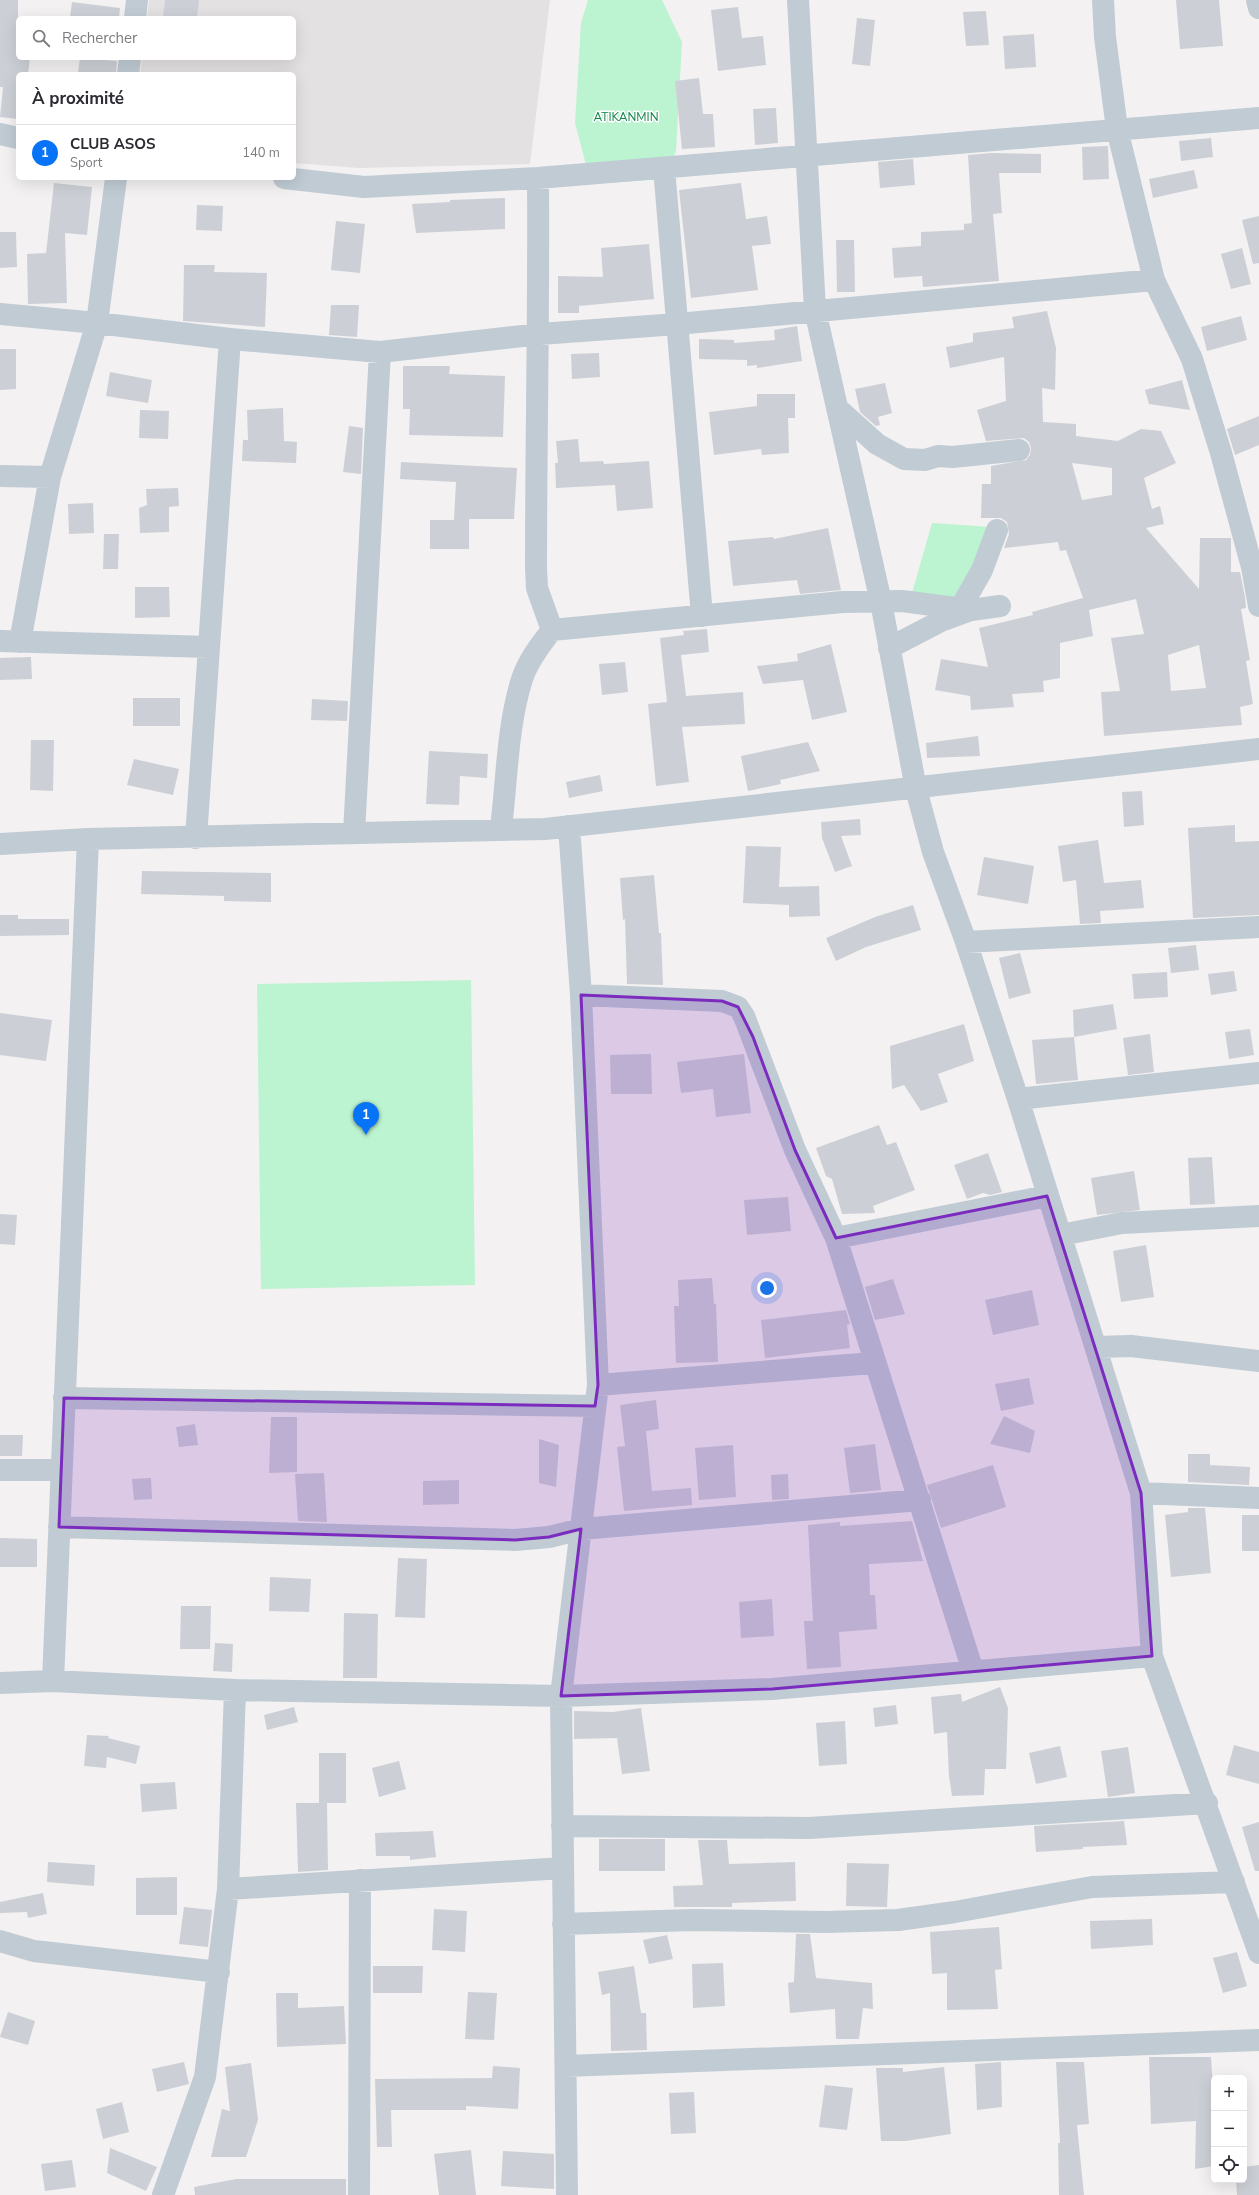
<!DOCTYPE html>
<html lang="fr">
<head>
<meta charset="utf-8">
<style>
	body { margin:0; font-family:"Nunito Sans",sans-serif; background:#f7f7f7; color:#2b2b33 }
	.controls { position:absolute; right:12px; bottom:12px; display:grid; overflow:hidden; border-radius:6px; box-shadow:0 4px 16px #0002 }
	.controls button { width:36px; height:36px; display:grid; place-items:center; padding:0; border:0; border-bottom:1px solid #e1e1e2; background:#fff; color:#2b2b33; font:20px sans-serif }
	.you { position:absolute; left:767px; top:1288px; width:14px; height:14px; margin:-10px; border:3px solid #fff; border-radius:50%; background:#1a73e8; box-shadow:0 0 0 6px #1a73e833 }
	.badge { display:grid; place-items:center; width:26px; height:26px; border-radius:50%; background:#0774f7; color:#fff; font-size:13px; font-weight:700 }
	.pin { position:absolute; translate:-50% -33px; filter:drop-shadow(0 1px 2px #0008) }
	.pin::after { content:''; position:absolute; top:21px; width:14px; height:12px; background:inherit; clip-path:polygon(0 0,100% 0,50% 100%) }
	.list { margin:0; padding:0; list-style:none }
	h2 { display:flex; justify-content:space-between; align-items:center; height:52px; margin:0; padding:0 16px; font-size:17px }
	h2 small { font-size:13px; font-weight:400; color:#7c7c81 }
	.list li { display:grid; grid-template-columns:26px 1fr auto; gap:12px; align-items:center; box-sizing:border-box; height:56px; padding:0 16px; border-top:1px solid #e1e1e2 }
	.list b { display:block; font-size:15px; white-space:nowrap }
	.list p { margin:0; font-size:13px; white-space:nowrap; color:#7c7c81 }
	.list em { font-size:13px; font-style:normal; color:#7c7c81 }
	.icon { flex:none; width:22px; height:22px; fill:none; stroke:currentColor; stroke-width:2; stroke-linecap:round; stroke-linejoin:round }
	.map { position:relative; flex:none; width:1259px; height:2195px; overflow:hidden }
	.search { position:absolute; background:#fff; box-shadow:0 4px 16px #0002; left:16px; top:16px; width:280px; height:44px; display:flex; align-items:center; gap:10px; box-sizing:border-box; padding:0 14px; border-radius:6px; color:#7c7c81; font-size:15px }
	.panel { position:absolute; background:#fff; box-shadow:0 4px 16px #0002; left:16px; top:72px; width:280px; height:108px; border-radius:6px }
	.map>svg:first-child { display:block }
</style>
</head>
<body>
<div class="map">
<svg width="1259" height="2195" viewBox="0 0 1259 2195">
	<rect width="100%" height="100%" fill="#f3f1f1"/>
	<path fill="#e4e1e3" d="M149 0H550L530 164 359 168 294 163V74H140L142 58H294V18H147Z"/>
	<path fill="#bcf4d1" d="M588 0H662L682 42 676 151 665 179 591 184 575 123 581 23Z
		M932 523 1005 528 966 608 912 593Z
		M471 980 475 1285 261 1289 257 984Z"/>
	<path fill="#ccd0d6" fill-rule="evenodd" d="M0 0H18V58H30L28 74H18V119L0 117 3 87H0Z
		M165 0H199L197 18H163Z
		M1176 0H1219L1223 46 1180 49Z
		M72 2 120 8 119 18H70Z
		M738 7 742 38 763 36 766 65 718 71 711 10Z
		M986 11 989 45 966 46 963 12Z
		M857 18 875 20 870 66 852 64Z
		M1034 34 1036 67 1005 69 1003 36Z
		M80 58 117 61 116 74 78 72Z
		M699 78 703 114H713L715 147 682 149 675 81Z
		M776 108 778 143 755 145 753 109Z
		M1211 138 1213 157 1181 161 1179 141Z
		M1108 146 1109 179 1083 180 1082 147Z
		M992 153 1041 154V173H999L1002 213 993 214 999 281 923 287 922 276 894 278 892 248 921 246V232L964 230V224L972 223 968 155Z
		M913 159 915 185 880 188 878 162Z
		M1194 170 1198 188 1153 198 1149 179Z
		M54 183 92 187 87 235 65 233 67 303 28 304 27 254 46 253Z
		M741 183 746 219 767 216 771 244 752 246 758 290 691 298 679 190Z
		M505 198V229L416 233 412 204 450 202V200Z
		M197 205 223 206 222 231 196 230Z
		M1259 216V263L1253 264 1242 220Z
		M336 221 365 224 360 273 331 270Z
		M0 232H16L17 267 0 268Z
		M836 240H854L855 292H837Z
		M649 244 654 299 579 306V313H558V276L603 277 601 248Z
		M1242 248 1251 284 1231 289 1221 254Z
		M184 265H215L214 272 267 273 265 327 183 321Z
		M331 305H359L357 337 329 335Z
		M1047 311 1056 348 1055 390 1042 388 1043 422 1076 424V436L1118 441 1141 429 1161 431 1176 463 1144 478 1152 509 1160 506 1164 524 1146 528 1199 589 1200 538H1231V572H1240L1245 597 1246 608 1241 609 1250 660 1246 661 1253 704 1240 707 1242 725 1104 736 1101 692 1120 691 1111 638 1144 634 1136 599 1089 610 1093 636 1060 643V678L1043 681 1044 692 1012 694 1014 707 971 710 970 696 935 690 941 659 988 667 979 628 1033 615 1032 612 1083 598 1066 550 1060 551 1058 542 1004 548 1009 534 1007 522 1001 518H981L982 484H991V466L1026 460 1030 455 1031 448 1029 442 1024 438 986 441 977 410 1006 401 1004 357 950 368 946 347 973 342V333L1014 328 1012 317ZM1072 463 1112 468V495L1082 500ZM1199 645 1206 688 1171 691 1168 655Z
		M1241 316 1247 340 1207 351 1201 327Z
		M797 326 802 361 757 368V365L747 366V360L699 359V339L734 340V343L775 340 774 330Z
		M0 349H16V389L0 390Z
		M599 353 600 377 572 379 571 354Z
		M403 366H450L449 374 505 376 503 437 409 435 410 409H403Z
		M110 372 152 380 148 403 106 396Z
		M1182 380 1190 410 1149 404 1145 390Z
		M885 383 892 413 878 417 880 425 876 426 860 412 855 389Z
		M757 394H795V418H788L789 453 762 455 761 449 714 455 709 412 757 406Z
		M283 408 284 441 297 442 296 463 242 461 243 440H248L247 410Z
		M140 410 169 411 168 439 139 438Z
		M1259 416V445L1235 455 1227 429Z
		M349 426 363 428 361 474 343 472Z
		M578 439 580 462 603 461 604 464 649 461 653 508 617 511 615 485 556 488 555 463H558L556 441Z
		M401 462 517 468 514 519H469V549H430V520H454L456 482 400 479Z
		M178 488 179 506 169 507V532L140 533 139 508 147 505 146 489Z
		M93 503 94 533 69 534 68 504Z
		M828 528 841 590 800 594 797 580 733 586 728 541 773 537 774 539Z
		M104 534H119L118 569H103Z
		M135 587H169L170 617 135 618Z
		M707 629 709 652 681 655 686 696 743 692 745 724 682 727 689 782 656 786 648 704 667 702 660 638 684 635 683 631Z
		M831 644 847 712 812 720 803 680 763 684 757 666 798 661 797 654Z
		M31 657 32 679 0 680V658Z
		M625 662 628 692 602 695 599 664Z
		M133 698H180V726H133Z
		M312 699 348 701 347 721 311 720Z
		M978 736 980 756 927 758 926 743Z
		M31 740H54L53 791 30 790Z
		M808 742 820 771 780 780 781 784 748 791 741 756Z
		M429 751 488 754 487 778 460 776 459 805 426 804Z
		M134 759 179 769 173 795 127 785Z
		M600 775 603 791 569 798 566 782Z
		M1142 791 1144 825 1124 827 1122 792Z
		M860 819 861 835 841 836 852 866 835 872 822 838 821 822Z
		M1235 825V842L1259 841V915L1193 918 1188 828Z
		M1098 840 1104 883 1141 880 1144 908 1100 911 1101 923 1080 924 1076 880 1063 882 1058 846Z
		M746 846 781 847 779 887 819 886 820 916 789 917V905L743 903Z
		M984 857 1034 866 1028 904 977 895Z
		M142 871 271 873V902L224 901V896L141 894Z
		M654 875 659 933H661L663 985 627 984 625 919 623 920 620 878Z
		M913 905 921 930 866 947 836 961 826 938 875 917Z
		M0 915H18V919H69V935L0 936Z
		M1196 945 1199 970 1171 973 1168 948Z
		M1020 953 1031 993 1009 999 999 958Z
		M1234 971 1237 991 1211 995 1208 974Z
		M1167 972 1168 997 1134 999 1132 974Z
		M1113 1004 1117 1029 1074 1037 1073 1010Z
		M0 1013 52 1020 46 1061 0 1055Z
		M964 1024 974 1061 938 1074 948 1102 921 1111 904 1085 892 1089 890 1046Z
		M1250 1029 1254 1055 1229 1059 1225 1032Z
		M1150 1034 1154 1072 1128 1075 1123 1038Z
		M1074 1037 1078 1080 1036 1084 1032 1040Z
		M651 1054 652 1094H611L610 1055Z
		M744 1054 751 1113 716 1117 713 1089 681 1093 677 1062Z
		M879 1125 887 1145 896 1142 915 1190 873 1206 875 1213 842 1214 832 1179 826 1176 816 1148Z
		M988 1153 1002 1192 990 1195 983 1193 967 1199 954 1165Z
		M1212 1157 1215 1204 1190 1205 1188 1158Z
		M1134 1171 1140 1210 1097 1215 1091 1178Z
		M788 1197 791 1231 747 1235 744 1200Z
		M0 1214 17 1215 15 1245 0 1244Z
		M1146 1245 1154 1297 1121 1302 1113 1251Z
		M712 1278 714 1304H716L718 1362 676 1363 674 1306H679L678 1280Z
		M893 1279 905 1314 875 1320 865 1287Z
		M1032 1290 1039 1325 993 1335 985 1300Z
		M846 1310 850 1324 847 1325 850 1348 765 1358 761 1320Z
		M1029 1378 1034 1404 1001 1411 995 1384Z
		M656 1400 659 1429 646 1431 652 1491 691 1488 692 1505 624 1511 617 1447 625 1446 620 1405Z
		M1004 1416 1035 1431 1030 1453 990 1444Z
		M271 1417H297V1472L269 1473Z
		M195 1424 198 1445 179 1447 176 1427Z
		M0 1435H23L22 1456H0Z
		M539 1439 559 1445 556 1487 539 1483Z
		M875 1444 881 1490 850 1493 844 1448Z
		M733 1445 736 1497 699 1500 695 1448Z
		M1188 1454H1210V1465L1250 1467 1249 1485 1188 1482Z
		M993 1465 1006 1507 941 1528 927 1485Z
		M324 1473 327 1522 298 1521 295 1474Z
		M788 1474 789 1499 772 1500 771 1475Z
		M151 1478 152 1499 134 1500 132 1479Z
		M459 1480V1504L423 1505V1481Z
		M1188 1508H1205L1211 1573 1171 1577 1165 1515 1188 1512Z
		M1242 1515H1259V1551H1242Z
		M912 1521 923 1561 869 1564 870 1595H875L877 1629 839 1632 841 1667 807 1669 804 1621H813L808 1525 840 1522V1526Z
		M0 1538 37 1539V1567H0Z
		M398 1558 427 1559 425 1618 395 1617Z
		M270 1577 311 1579 309 1612 269 1611Z
		M772 1599 774 1636 741 1638 739 1602Z
		M181 1606H211L210 1649H180Z
		M344 1613 378 1614 377 1678H343Z
		M215 1643 233 1644 232 1672 213 1671Z
		M1000 1687 1008 1708 1006 1769H985L984 1795 952 1796 949 1776 947 1732 934 1734 931 1697 961 1694 962 1702Z
		M896 1705 898 1724 875 1727 873 1708Z
		M294 1707 298 1722 267 1730 264 1715Z
		M641 1708 650 1771 622 1774 617 1738 574 1739V1711L613 1712Z
		M845 1721 847 1764 819 1766 816 1723Z
		M87 1735 109 1736 108 1738 140 1746 136 1764 107 1757 106 1768 84 1766Z
		M1234 1745 1259 1752V1784L1226 1775Z
		M1060 1746 1067 1777 1036 1784 1029 1753Z
		M1128 1747 1135 1793 1108 1797 1101 1751Z
		M319 1753H346V1803H319Z
		M399 1761 406 1789 379 1797 372 1768Z
		M175 1782 177 1809 142 1812 140 1784Z
		M296 1803H327L328 1870 298 1872Z
		M1124 1821 1127 1845 1083 1847V1849L1036 1852 1034 1826Z
		M1259 1822V1871H1255L1242 1827Z
		M433 1831 436 1857 410 1860V1856H376L375 1833Z
		M599 1839H665V1871H599Z
		M698 1840H727L729 1864 795 1862 796 1901 732 1903V1907H674L673 1886 703 1885Z
		M48 1862 95 1865 94 1886 47 1882Z
		M847 1863 889 1864 887 1907 846 1906Z
		M177 1877V1915H136V1878Z
		M43 1893 47 1914 28 1918 27 1912 0 1913V1902Z
		M184 1907 212 1910 208 1947 179 1944Z
		M434 1909 467 1911 465 1952 432 1950Z
		M1152 1919 1153 1945 1091 1949 1090 1921Z
		M999 1927 1002 1969 995 1970 998 2009 947 2010V1973L932 1974 930 1932Z
		M796 1934H810L816 1978 872 1983 873 2009 863 2008 859 2039H836L835 2009 790 2013 788 1983 794 1982Z
		M667 1935 673 1959 649 1964 643 1940Z
		M1237 1952 1247 1986 1223 1993 1213 1958Z
		M723 1963 725 2006 693 2008 692 1964Z
		M373 1966H423L422 1993H373Z
		M634 1966 641 2013H646L647 2050 611 2051 610 1993 602 1995 598 1972Z
		M468 1992 497 1993 494 2040 465 2039Z
		M276 1993H298V2008L344 2006 346 2044 277 2047Z
		M8 2012 35 2021 28 2045 0 2037Z
		M1149 2057H1211L1214 2105V2166L1195 2169 1196 2121 1151 2124Z
		M184 2062 189 2084 157 2092 152 2069Z
		M1001 2062 1002 2107 977 2110 975 2064Z
		M1056 2062H1084L1089 2124 1077 2125 1084 2195H1059L1058 2143H1060Z
		M251 2063 258 2120 246 2157H211L222 2109 230 2111 225 2067Z
		M493 2066 520 2068 518 2109 466 2106V2110H391L392 2147H377L375 2079 492 2078Z
		M944 2067 951 2134 906 2141H881L876 2068H903V2072Z
		M825 2085 853 2088 847 2130 819 2127Z
		M694 2092 696 2133 671 2134 669 2093Z
		M122 2102 129 2132 103 2139 96 2109Z
		M110 2148 157 2167 146 2191 107 2173Z
		M471 2150 476 2195H439L434 2154Z
		M503 2151 554 2154V2189L501 2186Z
		M72 2160 76 2187 45 2191 41 2164Z
		M1259 2165V2195H1237L1236 2180H1244V2167Z
		M236 2179H346V2195H195L194 2187Z"/>
	<g fill="none" stroke-linecap="round" stroke-linejoin="round">
		<path stroke="#c0cbd4" stroke-width="22" d="M798 0 815 310 881 602 916 789 933 852 966 942 1018 1099 1141 1493 1152 1656 1259 1953
			M1103 0 1105 37 1117 129 1154 280 1192 359 1221 453 1252 567 1259 606
			M1257 0 1259 8
			M135 18 137 0
			M128 74 130 58
			M0 134 18 138
			M664 168 702 616
			M284 178 364 187 538 178 1259 118
			M0 314 97 323 230 339 380 352 540 334 677 324 1154 280
			M837 408 877 444 904 459 925 460 938 456 953 457 1019 450
			M0 476 50 477
			M960 609 982 570 997 530
			M552 630 842 602 902 601 971 610
			M0 641 209 647
			M20 642 50 477 97 323 116 178
			M889 648 941 621 971 610 1000 606
			M501 828C507 780 507 727 522 679 528 661 540 645 552 630L537 588 536 568C536 438 539 308 538 178
			M354 833 380 352
			M196 838 230 339
			M0 844 88 839 545 829 1259 749
			M966 942 1259 927
			M581 995 722 1001 738 1007 744 1016 795 1150 836 1238 973 1671
			M1018 1099 1259 1073
			M1061 1235 1122 1223 1259 1216
			M836 1238 1047 1196
			M1097 1347 1131 1346 1259 1361
			M598 1385 873 1363
			M64 1398 595 1406
			M0 1470H61
			M1141 1493 1259 1498
			M59 1527 515 1540 549 1537 581 1529 920 1500
			M53 1681 88 839
			M0 1683 53 1681 235 1690 561 1696 772 1689 1152 1656
			M562 1826 809 1828 1207 1803
			M228 1889 563 1868
			M563 1924 693 1920 827 1922 898 1920 955 1912 1092 1887 1234 1882
			M0 1941 34 1951 219 1972
			M566 2066 1259 2040
			M163 2195 205 2077 228 1889 235 1690
			M359 2195 360 1880
			M567 2195 561 1696 598 1385 581 995 569 826"/>
	</g>
	<path fill="#7b2cbf" fill-opacity="0.2" stroke="#7b2cbf" stroke-width="3" stroke-linejoin="round" d="M581 995 722 1001 738 1007 753 1037 795 1150 836 1238 1047 1196 1141 1493 1152 1656 772 1689 561 1696 581 1529 549 1537 515 1540 59 1527 64 1398 595 1406 598 1385Z"/>
	<g text-anchor="middle" stroke-width="3" stroke-linejoin="round" paint-order="stroke">
		<g font-size="12" fill="#0e8547" stroke="#fff">
			<text x="626" y="121">ATIKANMIN</text>
		</g>
	</g>
</svg>
<div class="controls">
<button>+</button>
<button>−</button>
<button><svg class="icon" aria-label="locate" viewBox="0 0 24 24"><circle cx="12" cy="12" r="6"/><path d="M12 2v4M12 18v4M2 12h4M18 12h4"/></svg></button>
</div>
<div class="you"></div>
<div class="pin badge" style="left:366px;top:1135px">1</div>
<div class="search"><svg class="icon" aria-label="search" viewBox="0 0 24 24"><circle cx="10" cy="10" r="6"/><path d="M15 15l6 6"/></svg>Rechercher</div>
<section class="panel">
<h2>À proximité<small></small></h2>
<ul class="list">
<li><span class="badge">1</span><div><b>CLUB ASOS</b><p>Sport</p></div><em>140 m</em></li>
</ul>
</section>
</div>
</body>
</html>
